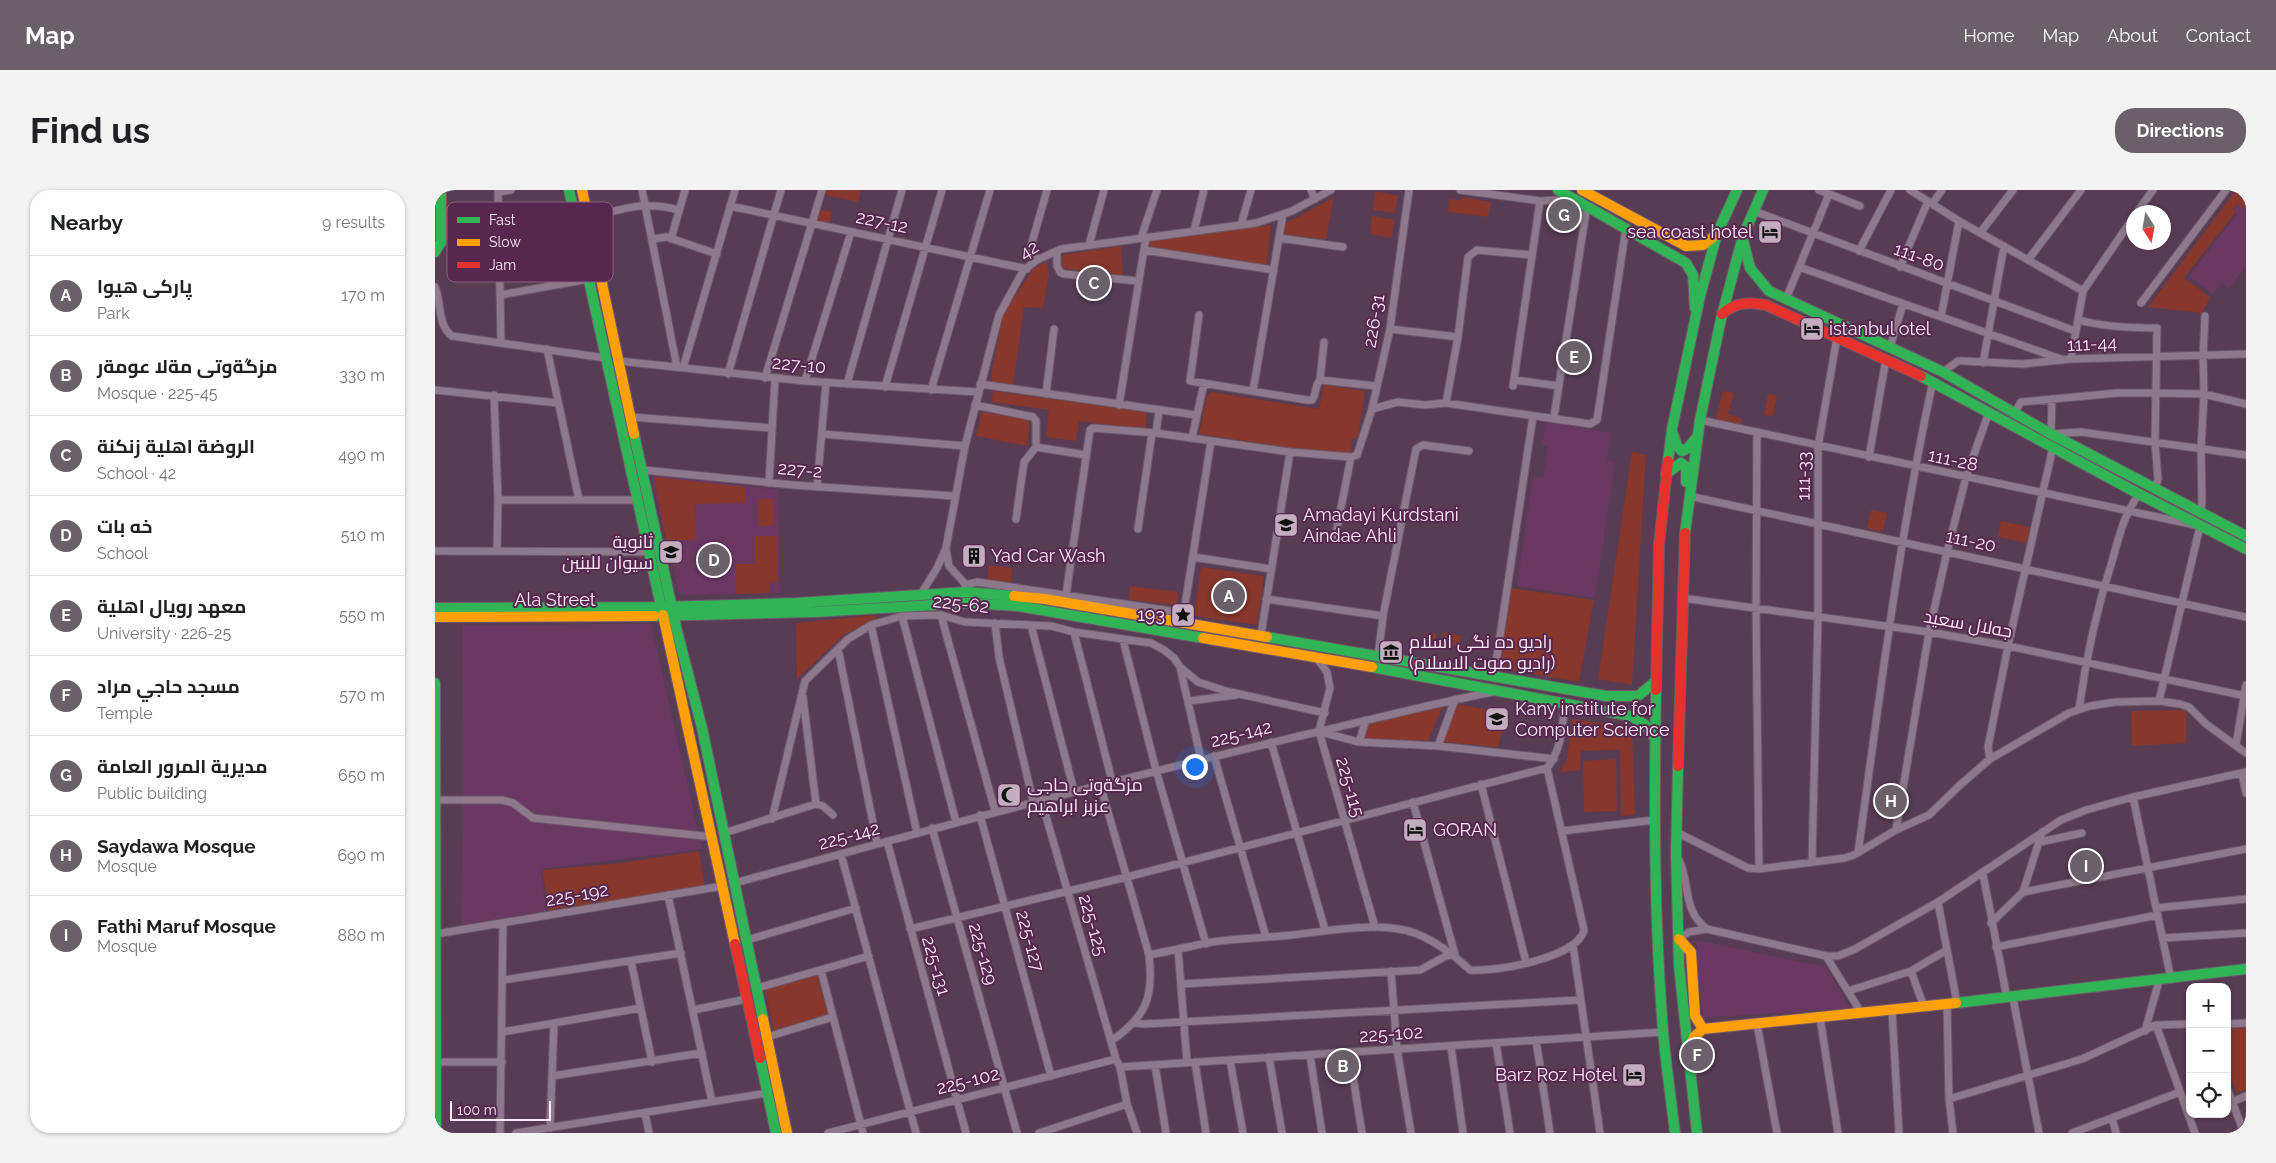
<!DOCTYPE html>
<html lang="en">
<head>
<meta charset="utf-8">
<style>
	body { margin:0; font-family:Raleway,Cairo,sans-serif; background:#f2f2f2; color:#202124 }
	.controls { position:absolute; right:15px; bottom:15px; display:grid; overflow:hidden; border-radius:10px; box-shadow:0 1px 4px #0004 }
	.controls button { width:45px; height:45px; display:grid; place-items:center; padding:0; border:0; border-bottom:1px solid #e0e0e0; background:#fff; color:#202124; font:25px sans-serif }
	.compass { position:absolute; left:1691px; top:15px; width:45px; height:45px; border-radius:50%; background:#fff; box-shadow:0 1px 4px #0004; rotate:169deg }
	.scale { position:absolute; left:15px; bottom:12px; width:101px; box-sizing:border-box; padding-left:5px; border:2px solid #fdeaf9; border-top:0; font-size:14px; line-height:18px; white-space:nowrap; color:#fdeaf9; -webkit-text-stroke:4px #572750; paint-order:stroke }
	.you { position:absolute; left:759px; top:576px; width:18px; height:18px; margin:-12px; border:4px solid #fff; border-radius:50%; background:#1a73e8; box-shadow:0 0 0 8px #1a73e833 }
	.badge { display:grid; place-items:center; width:32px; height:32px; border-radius:50%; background:#69606a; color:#fff; font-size:16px; font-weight:700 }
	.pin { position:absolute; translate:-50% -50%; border:2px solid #fff; box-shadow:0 1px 5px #0006 }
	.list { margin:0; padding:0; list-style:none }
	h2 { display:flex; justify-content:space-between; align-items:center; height:65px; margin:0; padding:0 20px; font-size:21px }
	h2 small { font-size:16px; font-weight:400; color:#757577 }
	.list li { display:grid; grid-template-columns:32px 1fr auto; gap:15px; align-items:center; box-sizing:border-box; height:80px; padding:0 20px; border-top:1px solid #e0e0e0 }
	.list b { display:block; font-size:19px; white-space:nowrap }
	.list p { margin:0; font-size:16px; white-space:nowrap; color:#757577 }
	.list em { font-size:16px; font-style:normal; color:#757577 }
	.icon { flex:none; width:28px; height:28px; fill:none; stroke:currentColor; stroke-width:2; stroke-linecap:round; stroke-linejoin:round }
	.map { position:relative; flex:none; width:1811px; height:943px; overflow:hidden; border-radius:20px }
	header { display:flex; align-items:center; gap:30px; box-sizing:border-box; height:70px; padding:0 25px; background:#69606a; color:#fff }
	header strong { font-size:24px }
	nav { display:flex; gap:28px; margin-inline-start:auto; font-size:18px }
	.intro { display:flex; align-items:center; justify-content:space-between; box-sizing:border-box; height:120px; padding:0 30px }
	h1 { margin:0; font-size:35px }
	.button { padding:12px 22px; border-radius:20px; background:#69606a; color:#fff; font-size:18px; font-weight:700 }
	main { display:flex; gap:30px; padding:0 30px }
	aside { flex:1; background:#fff; border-radius:20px; box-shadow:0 1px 4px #0004 }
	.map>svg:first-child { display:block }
</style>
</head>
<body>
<header>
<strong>Map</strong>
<nav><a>Home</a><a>Map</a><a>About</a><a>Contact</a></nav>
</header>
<div class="intro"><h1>Find us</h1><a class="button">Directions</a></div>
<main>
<aside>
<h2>Nearby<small>9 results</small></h2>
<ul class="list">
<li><span class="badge">A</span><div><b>پاركی هیوا</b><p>Park</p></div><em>170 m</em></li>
<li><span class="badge">B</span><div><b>مزگةوتی مةلا عومةر</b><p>Mosque · 225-45</p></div><em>330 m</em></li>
<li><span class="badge">C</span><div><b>الروضة اهلية زنكنة</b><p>School · 42</p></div><em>490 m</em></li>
<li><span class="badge">D</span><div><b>خه بات</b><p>School</p></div><em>510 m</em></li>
<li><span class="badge">E</span><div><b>معهد رويال اهلية</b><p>University · 226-25</p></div><em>550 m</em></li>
<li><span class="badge">F</span><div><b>مسجد حاجي مراد</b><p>Temple</p></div><em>570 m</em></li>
<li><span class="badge">G</span><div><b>مديرية المرور العامة</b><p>Public building</p></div><em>650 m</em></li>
<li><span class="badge">H</span><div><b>Saydawa Mosque</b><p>Mosque</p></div><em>690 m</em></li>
<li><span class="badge">I</span><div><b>Fathi Maruf Mosque</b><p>Mosque</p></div><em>880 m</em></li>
</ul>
</aside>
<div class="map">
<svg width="1811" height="943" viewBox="0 0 1811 943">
	<rect width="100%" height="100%" fill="#573c54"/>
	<path fill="#6b3864" d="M1802 14 1808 19 1811 15V76L1794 98 1787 93 1778 104 1754 86 1802 24 1798 20Z
		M1111 232 1176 243 1172 270 1180 272 1160 408 1082 396 1098 287H1108L1113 256 1107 255Z
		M220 285 343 300 345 403 245 405 218 295V287Z
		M216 434 267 659 106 679 111 721 26 735 28 606 27 435Z
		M1261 750 1390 777 1416 818 1268 828Z"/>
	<path fill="#87372c" d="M391 0H426L423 12 390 5Z
		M1801 0H1811V15L1808 19 1802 14 1798 19 1801 22 1749 88 1775 107 1767 123 1713 117Z
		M940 1 963 6 960 23 938 20Z
		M899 7 891 49 847 45 850 34Z
		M1027 7 1056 12 1053 27 1013 22 1014 9 1026 10Z
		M383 19 397 22 394 34 381 32Z
		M937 26 959 30 957 48 935 44Z
		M836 35 832 75 712 58 714 50Z
		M686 56 688 87 627 78V65Z
		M612 71 614 84 608 118 589 117 578 195 555 192 568 124 598 79Z
		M889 195 930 201 923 246 917 250 915 267 764 244 772 206 776 202 884 219Z
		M558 201 712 222 710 240 644 231 641 251 611 247 614 220 557 212Z
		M1288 201 1299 203 1293 224 1306 228V237L1280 231Z
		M1333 204 1342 206 1338 226 1329 225Z
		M547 222 595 230 592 256 541 246Z
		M1197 262 1211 265 1197 495 1163 489Z
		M219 287 310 297V313L260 314 261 350H231Z
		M323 309H338L339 336H323Z
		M1436 320 1452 323 1448 342 1432 338Z
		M1566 331 1595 337 1591 353 1563 347Z
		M320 346H343V392L334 393V403L301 404V374H320Z
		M554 375 577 378 576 393 552 390Z
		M766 377 829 386 822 435 759 426Z
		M695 396 743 402 742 415 694 410Z
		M1076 398 1159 410 1144 492 1063 478Z
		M439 425 443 429 410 444 362 489 361 433Z
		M991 442 1001 444 999 460 988 458Z
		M1009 442 1026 446 1024 456 1008 454Z
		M1021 514 1072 523 1063 557 1007 552Z
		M1008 516 993 551 929 549 932 534Z
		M1751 520V553L1697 556 1696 521Z
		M1137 529 1197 538 1200 625 1186 626 1185 560 1146 561 1145 580 1125 582 1132 568Z
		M1181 569 1182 621 1149 622 1148 571Z
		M264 661 270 698 114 720 107 680 186 673Z
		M382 785 393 824 339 841 330 800Z
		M1811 838V899L1802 903 1792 879V839Z"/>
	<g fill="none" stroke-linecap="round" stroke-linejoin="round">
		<defs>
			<path id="street" d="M63 0 66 152
				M207 0 242 177
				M876 0 880 9
				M1025 0 1105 11 1139 9
				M1384 0 1425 16
				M1475 0 1524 31 1648 101
				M63 2 76 0
				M1497 14 1507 0
				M295 16 592 79
				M1319 21 1640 141
				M1702 22 1718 0
				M153 28C189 19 207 10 244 20
				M806 35 816 0
				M759 41 769 0
				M1545 43 1578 0
				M706 48 722 0
				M844 48 908 57
				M217 49 232 47 282 64
				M236 49 250 0
				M64 54 143 40
				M654 55 669 0
				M709 60 839 80
				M622 61V76L625 82 629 84 704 91
				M1424 61 1456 0
				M602 70 596 62V56L612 0
				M1593 70 1646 0
				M1364 77 1626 169
				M1465 77 1493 11
				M0 97C7 113 2 135 17 146L170 168
				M65 105 154 89
				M1351 109 1394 4
				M1706 113 1791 0
				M764 125 755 191 872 210H877C882 204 879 196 885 190L941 196
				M1506 127 1524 31
				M1644 130C1669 137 1695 138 1722 138L1720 252 1723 289 1720 299
				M955 139 1023 147
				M1455 157 1468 114
				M112 159 144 310
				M1636 169 1648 101 1698 28
				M184 171 370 191 543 202
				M1548 173 1569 56
				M248 178 300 0
				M1508 182 1523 171H1528L1588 174 1636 169 1811 164
				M293 184 346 0
				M330 188 387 0
				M885 190 889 152
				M1079 190 1124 196
				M370 191 416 42
				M412 194 467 0
				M545 194 761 225
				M1078 196 1105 11
				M450 197 507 0
				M0 200 123 213
				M496 200 555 0
				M818 201 848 24
				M611 204 619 139
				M59 205 63 310 62 361
				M1617 209 1616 244 1646 242 1811 265
				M1011 213 1023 147 1033 67 1042 60 1097 65
				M540 215 598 227 601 231V257L589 272 581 329
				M684 215 711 47
				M937 219 963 212 990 215 1011 213 1155 234 1162 230 1191 38
				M1580 222 1586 212 1682 203H1721L1769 204 1811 214
				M196 227 337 238
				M1119 227 1152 16
				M1265 230 1765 336 1724 511
				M721 243 724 220
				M387 244 530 256
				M1322 244 1321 419 1324 679
				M757 248 769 193
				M601 257 651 265
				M1434 267 1451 169
				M208 280 358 295 520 306
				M334 293 340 189
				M382 297 391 193
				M1254 306 1811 427
				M63 310H202
				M1765 323 1767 313 1766 259 1769 204 1768 167 1770 126
				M703 339 717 243
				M900 348 916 267
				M511 359 514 376 532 396
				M0 361 213 362
				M758 367 836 379
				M530 395 542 392 749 423
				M486 404 502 378 511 358 530 256 564 125 588 81 602 70 626 59 821 33 857 21 896 0
				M631 405 655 240 658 238 721 243 855 262 916 267 922 265 937 219 955 139 974 0
				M1247 408 1494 442 1573 456 1811 506
				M831 409 948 426
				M506 425 560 621
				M467 426 521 632
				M748 428 776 251
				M560 433 564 467 598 611
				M436 435 482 643
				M596 435 639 601
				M639 442 677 591
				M826 445 855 262
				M688 450 721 580 771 754
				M403 459 442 653
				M881 467 892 482 895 498 884 541 940 737
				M943 467 948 426 981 259 988 255 1034 261
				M745 477 766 569
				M1059 486 1098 226
				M368 507 381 614
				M754 511 801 505
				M1644 519C1651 467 1662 418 1678 368 1685 343 1689 325 1704 304
				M886 542 924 552 1003 556 1119 569
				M836 552 890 740
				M924 552 931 530
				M1801 555 1811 495
				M1003 556 1020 509
				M779 566 831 747
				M1555 569 1553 557 1573 456 1618 257
				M1807 583 1811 603
				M665 594 714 765C719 808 711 827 676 851
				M1046 594 1091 772
				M1698 607 1736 789
				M606 609 681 869 685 877 692 914 702 943
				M1 610H67L78 613 98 628 278 647
				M381 614 388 616 398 625
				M545 625 616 886
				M337 629 370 491 413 449 436 435 467 426 506 425 530 432 616 436 639 442 716 453 729 460 739 468 745 477 763 492 791 501 890 523
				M497 638 582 943
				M1461 640 1494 442 1512 362 1531 287 1554 222
				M1127 641 1219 630
				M1241 642 1313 678 1324 679 1410 668 1419 665 1461 640 1494 625 1525 595 1555 569 1634 523 1655 516 1680 512 1724 511 1745 514 1754 517 1771 534 1811 563
				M289 643 381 614
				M452 651 531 943
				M1605 652 1647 643
				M1423 663C1445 505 1464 347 1498 191
				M406 664 481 943
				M1244 670C1256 696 1247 720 1272 739L1391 766H1403L1420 759 1503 712 1626 630 1651 620 1698 607 1811 582
				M1377 672 1383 426V257L1402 147
				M1548 684 1572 808
				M300 693C495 639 689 587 886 541 943 528 1000 513 1058 502
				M1588 702 1811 659
				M233 705 277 912
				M1503 712 1522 813
				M1721 718 1811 709
				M1556 733 1588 702 1607 642
				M475 739 692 687 1112 578
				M1 744 288 696
				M1728 748 1811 743
				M1244 749 1254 742 1272 739
				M312 750 421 718
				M1138 755 1165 943
				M1561 757 1723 725
				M743 759 752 872
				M714 765C735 761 756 756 777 752 804 748 830 748 857 745 894 741 947 730 982 744 1002 752 1020 766 1035 780 1060 782 1143 768 1149 740L1112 578C1127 559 1127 537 1130 514
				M1391 766 1427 824
				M196 771 217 872
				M386 780 428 943
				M956 781 962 859 976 943
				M1476 781 1489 817
				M68 790 246 763
				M746 794 985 780 1011 766 1020 765 978 612
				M322 798 434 766
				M1413 801 1476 781 1512 760
				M1578 808 1604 943
				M1512 814 1514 909 1518 943
				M258 820 312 809
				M1457 820 1464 943
				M1385 828 1403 943
				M700 833 710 834 1145 810
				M1322 834 1342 943
				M1792 834 1811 833
				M1721 835 1760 943
				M1710 841 1724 791
				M67 842 206 818
				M332 847 398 827
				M1101 850 1115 943
				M1061 853 1075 943
				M1016 856 1028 943
				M914 862 927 943
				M875 865 887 943
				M834 867 847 943
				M795 870 808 943
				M1 872H67
				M760 872 771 943
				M720 875 731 943
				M685 877 1228 842
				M117 886 267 863
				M1792 898 1809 943
				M1514 909 1647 869 1721 835 1755 834
				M1797 912 1811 906
				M210 923 214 943
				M1677 928 1681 943
				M115 938 119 833
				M65 943 68 733
				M81 943 332 903
				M393 943 681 869
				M604 943 692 914
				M1637 943 1745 902"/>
			<path id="fast" d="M134 0 228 425
				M1123 0 1251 73 1258 85 1260 118
				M1308 50 1315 78 1334 101 1508 182 1616 244 1811 346
				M0 62 6 52V0
				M1486 186 1704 304 1811 359
				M1237 241 1242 256 1247 261 1253 258 1262 247
				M199 244 242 441 267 538 328 829
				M1233 271 1237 239 1265 106 1282 44 1302 0
				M1231 284 1246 273 1251 277V292
				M1250 343 1265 230 1286 129 1308 46 1328 0
				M0 418 225 417 361 413 531 402 579 406
				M219 426 380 422 533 413 583 416 768 448
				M832 447 1171 506H1203L1221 491
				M937 477 1196 526 1209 534 1220 548
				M0 493 1 943
				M1221 500C1219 614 1219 728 1228 841 1231 875 1236 909 1240 943
				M1243 576 1241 663 1244 776 1262 943
				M1521 813 1811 779
				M325 868 341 943"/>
			<path id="slow" d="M147 0 199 244
				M1147 0 1251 56 1268 55 1282 44
				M579 406 610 409 832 447
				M228 425 300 754
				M0 427 219 426
				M768 448 937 477
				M1244 749 1256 762 1260 826 1268 839
				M328 829 352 943
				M1253 861 1259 847 1268 839 1521 813"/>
			<path id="jam" d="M1287 124C1300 112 1314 112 1331 115L1486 186
				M1221 500 1224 355 1233 271
				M1243 576 1250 343
				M300 754 325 868"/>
		</defs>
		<use href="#street" stroke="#6d596b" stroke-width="9"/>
		<use href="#fast" stroke="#6d596b" stroke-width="12"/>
		<use href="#slow" stroke="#6d596b" stroke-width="12"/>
		<use href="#jam" stroke="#6d596b" stroke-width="12"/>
		<use href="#street" stroke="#8e788b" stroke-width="7"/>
		<use href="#fast" stroke="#30b455" stroke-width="10"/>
		<use href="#slow" stroke="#ff9f0a" stroke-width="10"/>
		<use href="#jam" stroke="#e5322d" stroke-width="10"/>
	</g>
	<defs>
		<symbol id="hotel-square" viewBox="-11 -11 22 22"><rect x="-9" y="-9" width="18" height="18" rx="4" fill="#c3adbf" stroke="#572750"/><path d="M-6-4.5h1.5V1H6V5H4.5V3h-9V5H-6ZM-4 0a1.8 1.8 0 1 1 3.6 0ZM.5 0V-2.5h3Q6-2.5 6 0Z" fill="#111"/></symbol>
		<symbol id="school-square" viewBox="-11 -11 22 22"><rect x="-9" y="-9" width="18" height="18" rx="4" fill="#c3adbf" stroke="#572750"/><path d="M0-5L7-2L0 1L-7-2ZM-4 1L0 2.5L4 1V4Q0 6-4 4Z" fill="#111"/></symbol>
		<symbol id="building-square" viewBox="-11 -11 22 22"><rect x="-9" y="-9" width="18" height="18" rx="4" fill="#c3adbf" stroke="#572750"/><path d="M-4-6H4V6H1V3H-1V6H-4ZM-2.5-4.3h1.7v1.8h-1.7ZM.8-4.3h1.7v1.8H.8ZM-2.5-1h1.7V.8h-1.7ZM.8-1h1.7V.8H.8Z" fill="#111"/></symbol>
		<symbol id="sight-square" viewBox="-11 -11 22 22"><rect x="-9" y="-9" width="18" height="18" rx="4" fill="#c3adbf" stroke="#572750"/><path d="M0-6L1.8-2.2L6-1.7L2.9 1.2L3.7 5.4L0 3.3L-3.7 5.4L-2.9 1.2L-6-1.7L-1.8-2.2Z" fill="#111"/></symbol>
		<symbol id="museum-square" viewBox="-11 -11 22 22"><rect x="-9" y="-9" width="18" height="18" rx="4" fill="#c3adbf" stroke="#572750"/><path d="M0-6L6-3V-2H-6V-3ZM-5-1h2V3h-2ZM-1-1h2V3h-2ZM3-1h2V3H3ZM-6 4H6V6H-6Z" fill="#111"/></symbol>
		<symbol id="mosque-square" viewBox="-11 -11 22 22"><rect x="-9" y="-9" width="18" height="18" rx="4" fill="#c3adbf" stroke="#572750"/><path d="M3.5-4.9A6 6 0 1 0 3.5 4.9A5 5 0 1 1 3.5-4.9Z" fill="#111"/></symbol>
	</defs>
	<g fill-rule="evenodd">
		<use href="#hotel-square" x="1321" y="28" width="28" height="28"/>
		<use href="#hotel-square" x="1363" y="125" width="28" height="28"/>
		<use href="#school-square" x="837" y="321" width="28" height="28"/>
		<use href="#school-square" x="222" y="348" width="28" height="28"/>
		<use href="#building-square" x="525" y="352" width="28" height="28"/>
		<use href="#sight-square" x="734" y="411" width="28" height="28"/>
		<use href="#museum-square" x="942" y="448" width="28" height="28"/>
		<use href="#school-square" x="1048" y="515" width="28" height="28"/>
		<use href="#mosque-square" x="560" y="591" width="28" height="28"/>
		<use href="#hotel-square" x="966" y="626" width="28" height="28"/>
		<use href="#hotel-square" x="1185" y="871" width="28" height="28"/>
	</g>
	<g text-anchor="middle" stroke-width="4" stroke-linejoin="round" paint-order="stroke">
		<g font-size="18" fill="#fdeaf9" stroke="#572750">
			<text transform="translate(447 32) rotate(12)" y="6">227-12</text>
			<text transform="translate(594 60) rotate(-32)" y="6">42</text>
			<text transform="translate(1484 67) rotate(20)" y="6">111-80</text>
			<text transform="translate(939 131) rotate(-80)" y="6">226-31</text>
			<text transform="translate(1657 154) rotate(-3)" y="6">111-44</text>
			<text transform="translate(364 175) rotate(5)" y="6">227-10</text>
			<text transform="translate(1518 270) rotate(12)" y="6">111-28</text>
			<text transform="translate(365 280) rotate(5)" y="6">227-2</text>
			<text transform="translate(1369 286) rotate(-89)" y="6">111-33</text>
			<text transform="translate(1536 351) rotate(12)" y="6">111-20</text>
			<text x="120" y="416">Ala Street</text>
			<text transform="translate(526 414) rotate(6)" y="6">225-62</text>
			<text transform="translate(1533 434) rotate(10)" y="6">جه‌لال سعید</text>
			<text transform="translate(806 544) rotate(-14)" y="6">225-142</text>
			<text transform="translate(915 597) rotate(74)" y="6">225-115</text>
			<text transform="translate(414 646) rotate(-15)" y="6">225-142</text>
			<text transform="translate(142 705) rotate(-10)" y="6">225-192</text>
			<text transform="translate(658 735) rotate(74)" y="6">225-125</text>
			<text transform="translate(595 751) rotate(75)" y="6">225-127</text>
			<text transform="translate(548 764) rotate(74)" y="6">225-129</text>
			<text transform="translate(501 776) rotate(74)" y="6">225-131</text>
			<text transform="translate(956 844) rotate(-4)" y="6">225-102</text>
			<text transform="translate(533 891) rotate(-14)" y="6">225-102</text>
		</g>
		<g font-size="18" fill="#fdeaf9" stroke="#572750" text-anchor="start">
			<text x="1318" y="48" text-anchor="end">sea coast hotel</text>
			<text x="1394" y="145">istanbul otel</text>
			<text x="868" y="331">Amadayi Kurdstani<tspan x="868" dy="21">Aindae Ahli</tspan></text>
			<text x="218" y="358" text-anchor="end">ثانوية<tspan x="218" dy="21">سيوان للبنين</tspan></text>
			<text x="556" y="372">Yad Car Wash</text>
			<text x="730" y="431" text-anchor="end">193</text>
			<text x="974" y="458">راديو ده نگی اسلام<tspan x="974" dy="21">(رادیو صوت الاسلام)</tspan></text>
			<text x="1080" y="525">Kany institute for<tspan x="1080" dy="21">Computer Science</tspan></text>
			<text x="592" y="601">مزگةوتی حاجی<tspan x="592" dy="21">عزیز ابراهیم</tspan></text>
			<text x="998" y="646">GORAN</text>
			<text x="1182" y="891" text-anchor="end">Barz Roz Hotel</text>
		</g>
	</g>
	<rect x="12" y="12" width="166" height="80" rx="8" fill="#572750" stroke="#896283" stroke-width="1"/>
	<rect x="22" y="27" width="23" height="6" fill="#30b455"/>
	<rect x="22" y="49" width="23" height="7" fill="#ff9f0a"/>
	<rect x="22" y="72" width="23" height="6" fill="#e5322d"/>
	<g font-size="14" fill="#fdeaf9">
		<text x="54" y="35">Fast</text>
		<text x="54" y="57">Slow</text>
		<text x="54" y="80">Jam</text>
	</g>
</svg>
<div class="controls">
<button>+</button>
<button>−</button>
<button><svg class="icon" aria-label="locate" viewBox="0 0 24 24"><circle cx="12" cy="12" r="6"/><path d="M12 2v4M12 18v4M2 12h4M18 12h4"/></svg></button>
</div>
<svg class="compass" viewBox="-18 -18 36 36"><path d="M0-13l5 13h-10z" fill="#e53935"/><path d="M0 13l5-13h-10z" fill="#757577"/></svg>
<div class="scale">100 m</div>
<div class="you"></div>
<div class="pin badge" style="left:794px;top:406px">A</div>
<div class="pin badge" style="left:908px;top:876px">B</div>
<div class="pin badge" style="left:659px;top:93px">C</div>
<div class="pin badge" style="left:279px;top:370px">D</div>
<div class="pin badge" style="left:1139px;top:167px">E</div>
<div class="pin badge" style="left:1262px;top:865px">F</div>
<div class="pin badge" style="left:1129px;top:25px">G</div>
<div class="pin badge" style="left:1456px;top:611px">H</div>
<div class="pin badge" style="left:1651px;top:676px">I</div>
</div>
</main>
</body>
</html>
